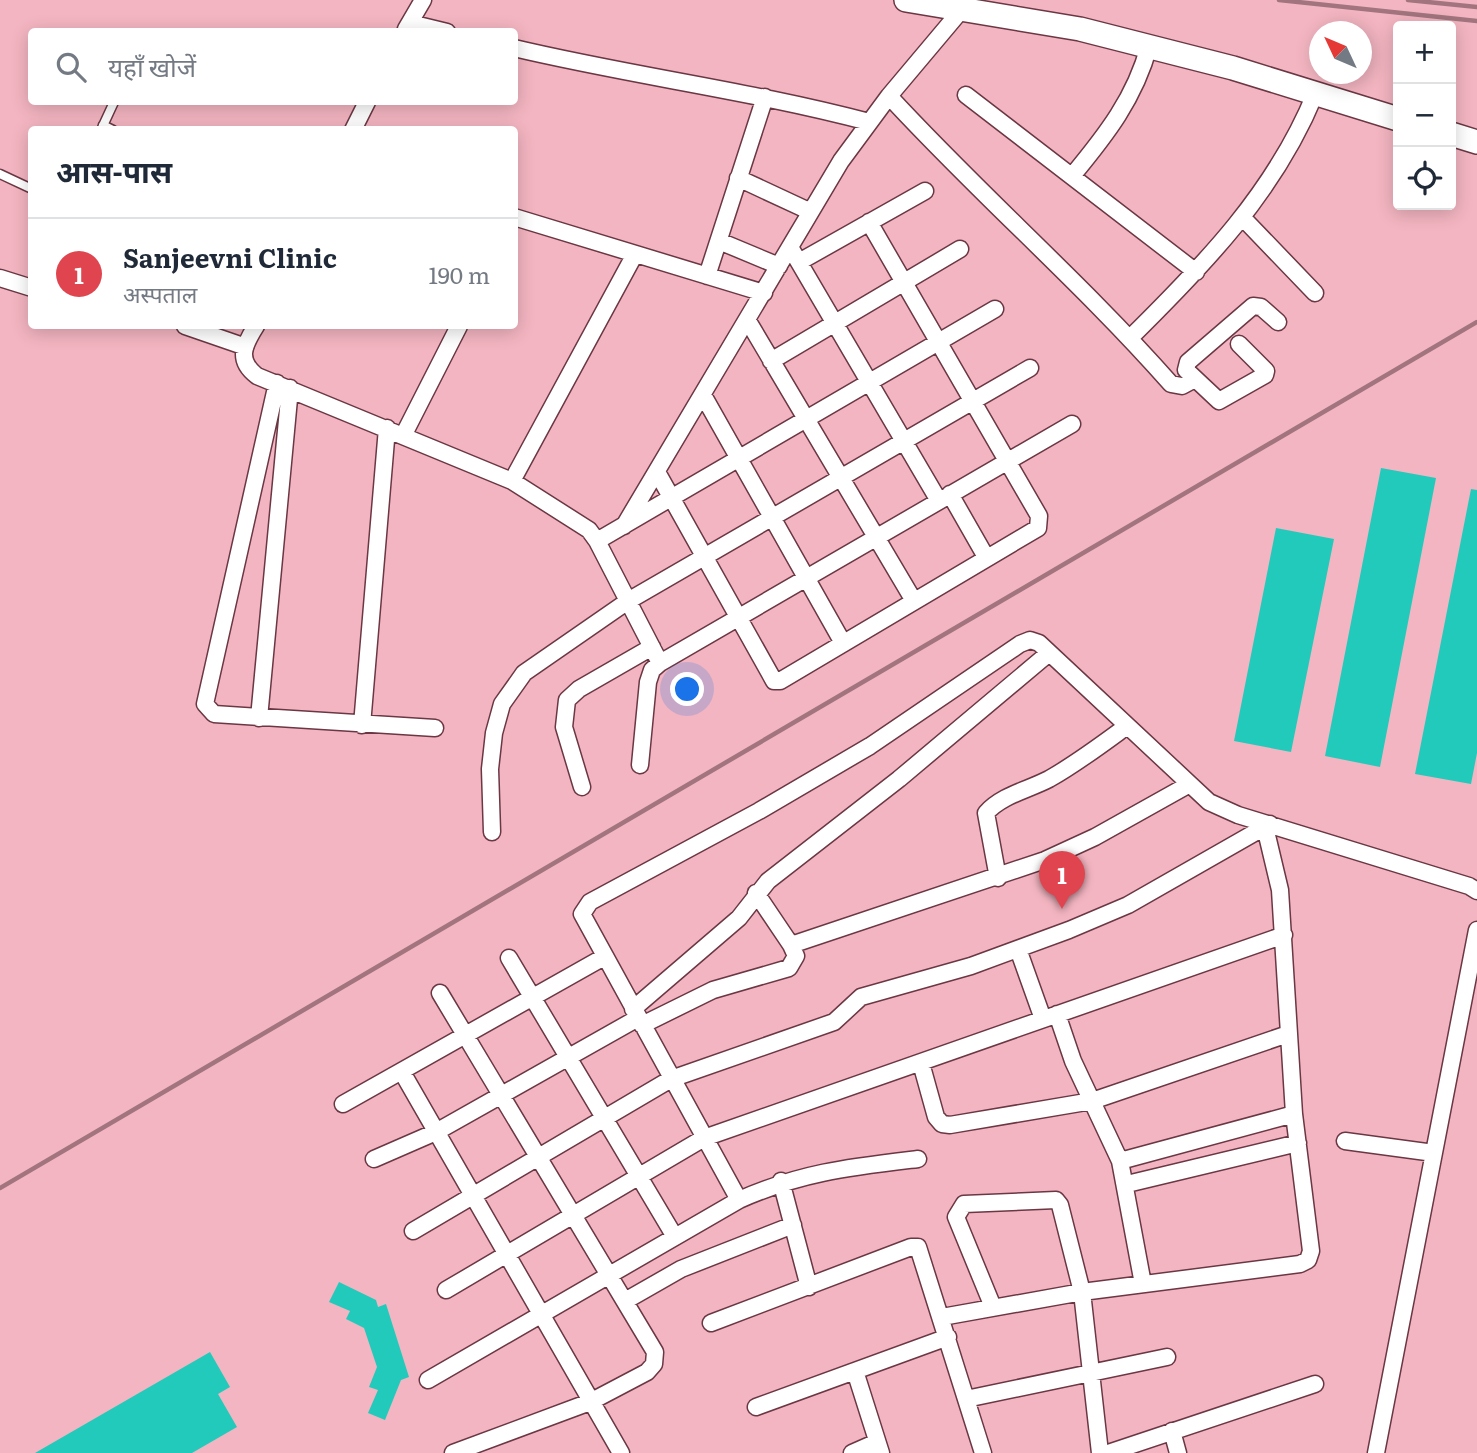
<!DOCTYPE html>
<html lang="hi">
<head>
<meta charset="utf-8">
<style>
	body { margin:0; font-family:Literata,"Noto Sans Devanagari",serif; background:#f2f2f3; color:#1f2937 }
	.controls { position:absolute; right:21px; top:21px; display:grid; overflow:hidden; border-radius:7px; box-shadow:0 4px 18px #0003 }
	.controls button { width:63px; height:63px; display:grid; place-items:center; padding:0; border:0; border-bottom:2px solid #e0e1e3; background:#fff; color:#1f2937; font:35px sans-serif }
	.compass { position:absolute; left:1309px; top:21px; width:63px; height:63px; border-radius:50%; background:#fff; box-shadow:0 4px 18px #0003; rotate:314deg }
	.you { position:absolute; left:688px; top:690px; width:24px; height:24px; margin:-18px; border:5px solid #fff; border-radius:50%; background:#1a73e8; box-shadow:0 0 0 10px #1a73e833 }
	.badge { display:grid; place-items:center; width:46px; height:46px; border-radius:50%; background:#0f766e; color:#fff; font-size:23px; font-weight:700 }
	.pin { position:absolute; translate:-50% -58px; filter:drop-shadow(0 2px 4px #0008) }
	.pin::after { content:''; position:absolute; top:37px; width:24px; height:21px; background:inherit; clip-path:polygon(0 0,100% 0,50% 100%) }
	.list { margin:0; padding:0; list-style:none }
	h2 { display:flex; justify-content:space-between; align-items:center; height:91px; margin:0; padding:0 28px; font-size:30px }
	h2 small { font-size:23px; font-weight:400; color:#747a83 }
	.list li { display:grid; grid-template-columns:46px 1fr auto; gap:21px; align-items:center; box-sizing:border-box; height:112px; padding:0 28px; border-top:2px solid #e0e1e3 }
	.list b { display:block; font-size:26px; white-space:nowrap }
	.list p { margin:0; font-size:23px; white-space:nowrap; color:#747a83 }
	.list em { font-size:23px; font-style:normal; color:#747a83 }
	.icon { flex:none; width:38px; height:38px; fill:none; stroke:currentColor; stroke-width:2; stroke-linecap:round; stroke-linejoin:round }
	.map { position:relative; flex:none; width:1477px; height:1453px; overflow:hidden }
	.search { position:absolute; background:#fff; box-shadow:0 4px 18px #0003; left:28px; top:28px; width:490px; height:77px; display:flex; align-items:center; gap:18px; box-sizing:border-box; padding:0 24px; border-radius:7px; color:#747a83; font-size:26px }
	.panel { position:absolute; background:#fff; box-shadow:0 4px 18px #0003; left:28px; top:126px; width:490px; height:203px; border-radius:7px }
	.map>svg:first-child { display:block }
</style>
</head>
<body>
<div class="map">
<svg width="1477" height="1453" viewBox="0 0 1477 1453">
	<rect width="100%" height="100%" fill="#f3b5c1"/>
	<path fill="#22cabc" d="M1381 468 1436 478 1380 767 1325 756Z
		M1471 489 1477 490V753L1471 784 1415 774Z
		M1276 528 1334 539 1291 752 1234 741Z
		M339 1282 376 1300 378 1307 386 1304 409 1377 401 1380 385 1420 368 1413 378 1390 369 1387 377 1367 364 1328 346 1319 350 1311 329 1302Z
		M210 1352 230 1387 218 1394 237 1427 192 1453H35Z"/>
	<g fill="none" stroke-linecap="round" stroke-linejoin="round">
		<defs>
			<path id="lane" d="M103 125 113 130
				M101 130 114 102
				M0 174 32 189"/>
			<path id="street" d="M410 23 447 32
				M406 29 423 0
				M514 48C632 76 752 91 869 122
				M966 95 1196 272
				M889 96C980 195 1082 283 1171 384L1182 386 1195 379
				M353 130 367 102
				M1072 176C1106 135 1135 98 1149 46
				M738 178 809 211
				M514 217 764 293
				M1242 217 1315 293
				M719 241 779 266
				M790 247 939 501
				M799 262 925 191
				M707 276 765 97
				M0 278 32 288
				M748 321 914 601
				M185 326 243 346
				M256 326C244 345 236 360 257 376L512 481 589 530 597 541 660 663 1072 424
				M1130 338C1204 265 1275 192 1315 94
				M1239 344 1266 371 1265 375 1219 401 1186 370 1188 362 1253 306 1261 307 1278 322
				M771 361 960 249
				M277 383 205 704 214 714 435 728
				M703 395 843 643
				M403 436 459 326
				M657 472 774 681H780L1038 528 1039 516 869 222
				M512 481 635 254
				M950 494 986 557
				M624 526 841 161 889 96 963 8
				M597 541 995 309
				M259 718 290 388
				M362 725 387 428
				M640 765 648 682 652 670 660 663
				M582 787 564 727 567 700 579 689 652 647
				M492 832 490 769 494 733 502 704 524 673 628 601 1030 368
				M998 878 986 813C1002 795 1028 790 1049 779 1076 764 1101 745 1127 726
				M756 893 791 945
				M1018 949 1043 1019
				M509 958 675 1237
				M440 993 655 1352 654 1364 647 1372 590 1402 453 1453
				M633 1009 739 918 768 881 899 779 1049 653
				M1057 1014 1073 1061 1120 1161
				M642 1025 713 990 789 968 796 956 791 945 1045 860 1095 837 1188 785
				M921 1063 936 1117 942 1124 950 1125 1092 1101 1288 1034
				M402 1072 621 1453
				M343 1104 604 957
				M1345 1141 1434 1153
				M374 1159 436 1132 638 1018
				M781 1181 809 1287
				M1127 1184 1298 1143
				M739 1200 582 914 590 902 759 811 870 746 1020 644 1030 640 1039 643 1209 802 1238 815 1469 886 1477 891
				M413 1231 671 1079 834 1022 861 997 971 966 1069 930 1128 905 1270 824
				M1143 1284 1120 1161 1294 1114
				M446 1290 704 1138 1284 935
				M625 1301 681 1269 793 1225
				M993 1307 956 1217 964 1204 1056 1200 1060 1205 1082 1292 1100 1453
				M942 1317 1082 1292 1300 1264 1308 1260 1311 1251 1294 1114 1280 890 1265 827
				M711 1323 911 1247H918L983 1453
				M855 1371 881 1453
				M428 1380 739 1200C802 1172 851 1167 918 1159
				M966 1399 1167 1357
				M756 1407 948 1337
				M1172 1431 1178 1453
				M852 1453 877 1442
				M1108 1453 1315 1384
				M1376 1453 1477 930"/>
			<path id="secondary" d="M906 0 1080 29 1233 68 1398 119
				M1451 134 1477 142"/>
		</defs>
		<use href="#lane" stroke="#6a3743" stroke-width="11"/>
		<use href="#street" stroke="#6a3743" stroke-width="19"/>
		<use href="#secondary" stroke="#6a3743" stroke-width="26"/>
		<use href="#lane" stroke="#fff" stroke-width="8"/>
		<use href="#street" stroke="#fff" stroke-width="16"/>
		<use href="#secondary" stroke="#fff" stroke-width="23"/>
		<path stroke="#a2757e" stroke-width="4.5" d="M1279 0 1477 21
			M1408 0 1477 7
			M0 1188 1477 322"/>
	</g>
</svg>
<div class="controls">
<button>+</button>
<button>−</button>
<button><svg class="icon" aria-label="locate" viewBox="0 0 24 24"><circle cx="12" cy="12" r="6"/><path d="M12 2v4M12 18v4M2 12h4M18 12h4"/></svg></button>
</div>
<svg class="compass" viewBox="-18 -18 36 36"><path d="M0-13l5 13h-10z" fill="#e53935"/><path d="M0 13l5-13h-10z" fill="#747a83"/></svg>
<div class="you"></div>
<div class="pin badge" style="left:1062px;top:909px;background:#e0444e">1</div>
<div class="search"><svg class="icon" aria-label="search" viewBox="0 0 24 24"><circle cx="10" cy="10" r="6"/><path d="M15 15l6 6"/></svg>यहाँ खोजें</div>
<section class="panel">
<h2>आस-पास<small></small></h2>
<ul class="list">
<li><span class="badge" style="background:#e0444e">1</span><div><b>Sanjeevni Clinic</b><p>अस्पताल</p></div><em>190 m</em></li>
</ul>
</section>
</div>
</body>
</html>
